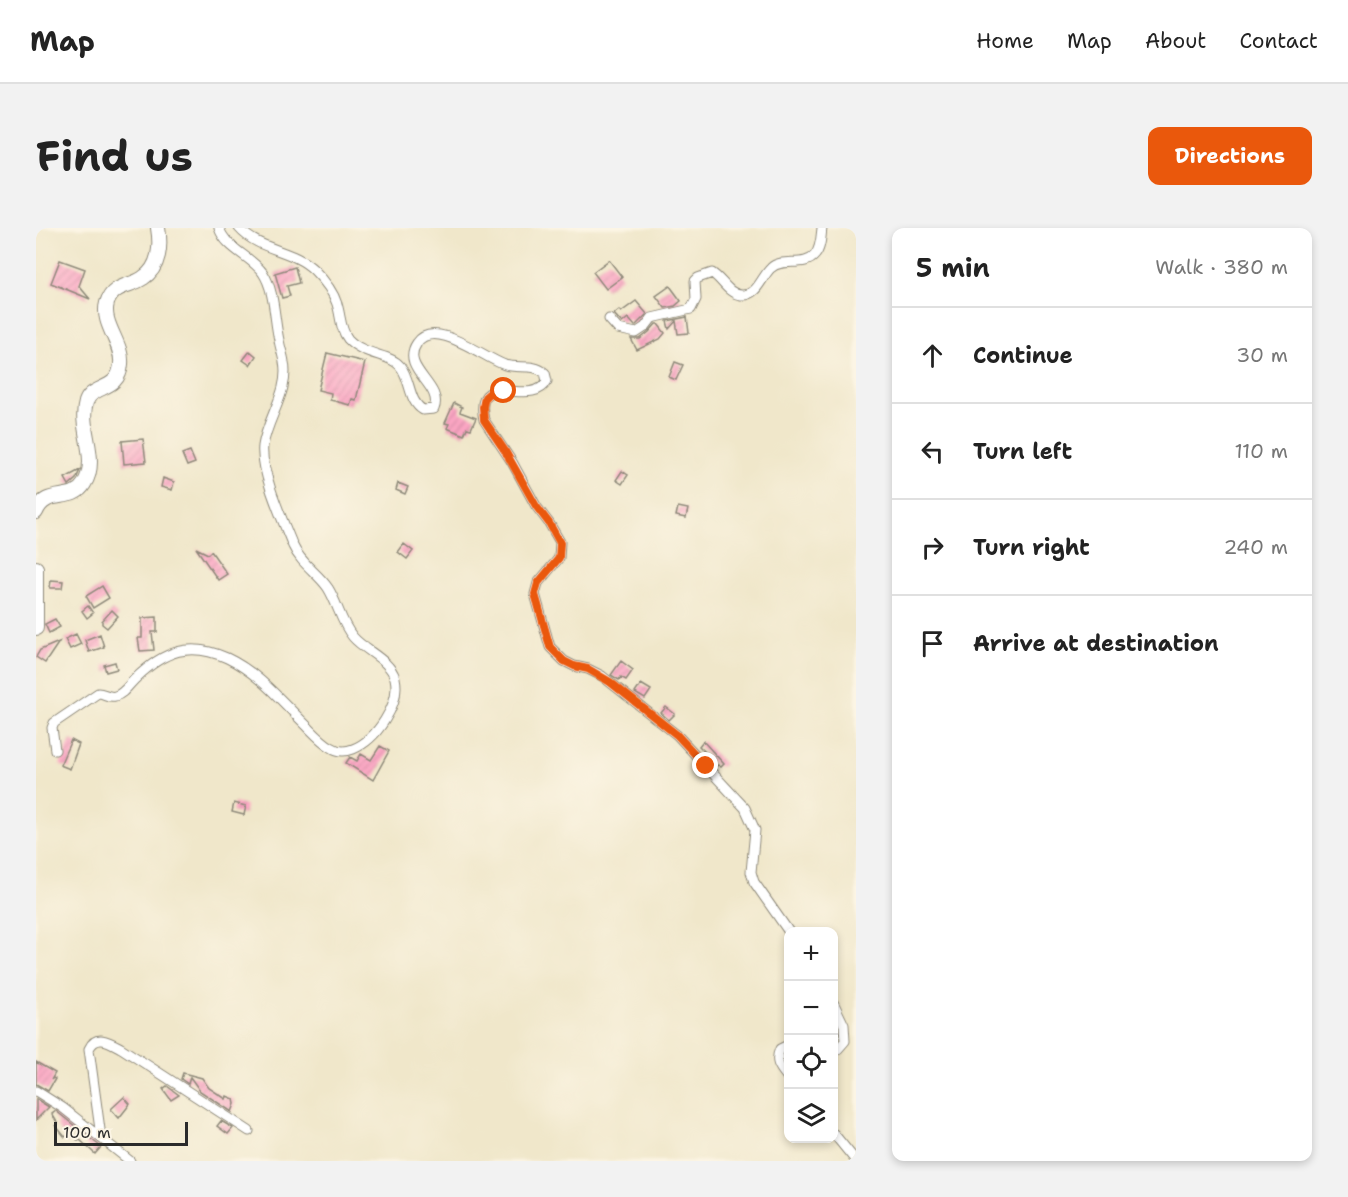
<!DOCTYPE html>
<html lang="en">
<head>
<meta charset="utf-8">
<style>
	body { margin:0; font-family:"Shantell Sans",sans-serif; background:#f2f2f2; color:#222 }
	.controls { position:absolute; right:18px; bottom:18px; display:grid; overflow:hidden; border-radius:12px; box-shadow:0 3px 9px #0003 }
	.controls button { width:54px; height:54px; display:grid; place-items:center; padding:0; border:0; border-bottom:2px solid #e0e0e0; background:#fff; color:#222; font:30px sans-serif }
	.scale { position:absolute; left:18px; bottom:15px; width:134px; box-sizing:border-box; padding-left:6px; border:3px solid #2b2b2b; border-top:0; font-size:16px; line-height:21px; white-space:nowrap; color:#2b2b2b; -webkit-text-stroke:4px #fcf5e5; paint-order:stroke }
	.stop { position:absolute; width:18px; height:18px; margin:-14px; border:4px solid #ea580c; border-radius:50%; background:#fff }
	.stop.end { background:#ea580c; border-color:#fff; box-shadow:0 2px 6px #0008 }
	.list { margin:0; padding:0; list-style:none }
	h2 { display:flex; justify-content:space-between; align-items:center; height:78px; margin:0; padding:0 24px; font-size:26px }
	h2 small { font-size:20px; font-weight:400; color:#767676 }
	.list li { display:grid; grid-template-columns:39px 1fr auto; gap:18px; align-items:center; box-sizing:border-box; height:96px; padding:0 24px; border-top:2px solid #e0e0e0 }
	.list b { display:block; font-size:22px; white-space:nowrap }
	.list em { font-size:20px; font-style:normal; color:#767676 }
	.icon { flex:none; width:33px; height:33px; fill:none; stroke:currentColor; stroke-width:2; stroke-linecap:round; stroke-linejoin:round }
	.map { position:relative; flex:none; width:820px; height:933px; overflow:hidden; border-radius:12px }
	header { display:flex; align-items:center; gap:36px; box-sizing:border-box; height:84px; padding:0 30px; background:#fff; border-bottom:2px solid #e0e0e0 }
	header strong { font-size:28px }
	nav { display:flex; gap:33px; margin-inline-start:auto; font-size:21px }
	.intro { display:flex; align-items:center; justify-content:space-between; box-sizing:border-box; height:144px; padding:0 36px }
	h1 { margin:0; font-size:42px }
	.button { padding:15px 27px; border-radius:12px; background:#ea580c; color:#fff; font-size:21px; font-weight:700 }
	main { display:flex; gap:36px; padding:0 36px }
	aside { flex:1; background:#fff; border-radius:12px; box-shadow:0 3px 9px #0003 }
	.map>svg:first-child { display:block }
</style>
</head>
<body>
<header>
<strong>Map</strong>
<nav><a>Home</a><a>Map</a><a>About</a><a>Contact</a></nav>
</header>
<div class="intro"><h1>Find us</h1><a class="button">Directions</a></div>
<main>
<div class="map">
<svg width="820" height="933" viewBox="0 0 820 933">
	<defs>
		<pattern id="building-hatch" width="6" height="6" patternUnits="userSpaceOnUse" patternTransform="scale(1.5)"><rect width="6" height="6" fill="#fba6c3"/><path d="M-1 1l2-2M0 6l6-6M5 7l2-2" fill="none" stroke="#d78fa8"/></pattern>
	</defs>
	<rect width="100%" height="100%" fill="#fcf5e5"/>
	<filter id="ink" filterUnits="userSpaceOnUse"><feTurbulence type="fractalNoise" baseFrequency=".0167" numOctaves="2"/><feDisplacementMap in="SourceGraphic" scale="12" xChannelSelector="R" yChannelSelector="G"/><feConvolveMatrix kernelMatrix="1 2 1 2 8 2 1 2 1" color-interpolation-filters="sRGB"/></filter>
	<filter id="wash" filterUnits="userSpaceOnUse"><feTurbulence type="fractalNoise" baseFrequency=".008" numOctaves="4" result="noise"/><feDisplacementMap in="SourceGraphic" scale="24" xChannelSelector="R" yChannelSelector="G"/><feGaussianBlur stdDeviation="1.35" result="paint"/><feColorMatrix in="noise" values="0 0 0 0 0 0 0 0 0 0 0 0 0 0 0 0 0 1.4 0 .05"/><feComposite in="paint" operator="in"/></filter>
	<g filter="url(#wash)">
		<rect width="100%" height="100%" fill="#f0e7ca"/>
		<g id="blocks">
			<path fill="url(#building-hatch)" d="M24 32 49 41 43 58 54 71 15 55Z
				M573 32 586 49 570 61 557 44Z
				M259 39 263 55 251 58 254 68 246 70 239 45Z
				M634 58 645 73 639 78 629 80 620 68Z
				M600 73 611 86 599 98 592 90 586 95 578 86 583 82 585 84Z
				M651 89 653 105 642 106 640 93 633 101 631 93Z
				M620 96H622L629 105 624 111 601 122 595 111H604L613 104Z
				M214 123 220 128 214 137 207 132Z
				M291 125 329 134 320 172 316 171 314 177 294 172 295 165 282 162Z
				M639 134 647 137 640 152 633 149Z
				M418 175 426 179 424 184 440 190 435 201 431 200 428 207 411 200 413 196 409 195Z
				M107 211 110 234 88 236 86 213Z
				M154 223 159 235 151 238 146 226Z
				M44 242 40 251 33 257 29 250Z
				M586 243 592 247 586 256 580 252Z
				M127 250 138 254 136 262 125 259Z
				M362 255 372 259 369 266 360 262Z
				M642 279 652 281 650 290 640 288Z
				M368 316 377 323 371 331 362 324Z
				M160 320 172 326 175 323 191 346 182 352Z
				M15 352 27 353 26 360H14Z
				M66 358 73 370 57 380 50 368Z
				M52 378 57 385 51 390 46 383Z
				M76 382 82 388 71 400 66 396V393Z
				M121 389V404H116L118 422 104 423 102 410H106V390Z
				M19 391 24 399 13 405 9 396Z
				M40 406 45 416 34 421 29 411Z
				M64 406 68 419 53 424 49 412Z
				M23 414 9 435 0 429 4 422Z
				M585 433 597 442 590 452 585 449 583 452 575 447Z
				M79 434 81 441 70 444 68 437Z
				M605 456 615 462 609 471 599 465Z
				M630 479 639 486 633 492 625 485Z
				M35 512 43 516 34 541 24 537Z
				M667 513 688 536 685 539 682 537 680 538 673 530 674 529 663 518Z
				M344 518 353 523 337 552 310 535 314 529 321 533 325 526 335 532Z
				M198 575 210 578 208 587 196 584Z
				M0 834 19 845 15 852 17 850 19 851 12 863 0 856Z
				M147 845 166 850 173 860 190 871 191 868 198 871 199 876 196 884 164 863 154 849 152 856 145 851Z
				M131 858 143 867 135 872 127 861Z
				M88 869 94 876 83 890 75 881Z
				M0 871 13 879 0 892Z
				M20 883 65 919 59 926 44 912 42 913 36 904 29 909 20 898 22 896 16 886Z
				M185 893 197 900 192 906 181 898Z"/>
		</g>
	</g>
	<g filter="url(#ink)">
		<use href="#blocks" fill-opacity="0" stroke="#8e897a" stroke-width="1.5"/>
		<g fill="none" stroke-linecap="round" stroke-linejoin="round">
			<defs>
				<path id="street" d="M203 0C223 23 257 21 278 42 288 52 297 63 301 76 305 88 304 101 312 111 328 128 355 126 364 138 375 151 372 173 387 182L398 181C408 157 363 141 381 115 398 89 448 130 469 137 482 141 498 135 509 145L511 153C496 182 437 137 448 192L476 234 500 278 513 295 524 314 523 330 502 355 499 366 514 419 528 433 538 438 552 441 566 448 641 507 709 580 719 602 715 644 718 654 753 704
					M573 91 582 101 600 105 609 99 616 90 655 81 660 71 659 53 662 50 676 45C686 51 692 66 705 67 722 68 725 49 735 40 746 29 769 40 779 27 785 20 785 8 786 0
					M19 522 16 500 18 495 62 465C68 465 73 470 79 468 88 466 93 456 100 450 128 423 154 413 191 430 223 445 246 474 271 498 278 505 286 514 295 519 302 524 309 524 317 521 340 512 365 476 359 450 354 432 329 423 317 409 305 395 302 376 292 360 282 345 265 336 257 318 247 293 224 243 227 218 231 190 254 163 248 134 247 127 244 119 243 112 238 91 239 63 227 45 215 28 190 21 183 0
					M798 776 808 797 809 813 802 821 798 822
					M752 817 744 821C738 834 744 840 752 850
					M0 863 27 880 94 933
					M798 906 820 933
					M65 909 53 821C60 805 74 814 85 820L213 903"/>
				<path id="secondary" d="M0 284C10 259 36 276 48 256 64 230 42 201 50 174 56 156 83 164 85 136 87 115 65 96 71 75 77 56 94 59 107 50 124 39 125 17 122 0
					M0 340V400"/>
			</defs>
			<use href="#street" stroke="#8e897a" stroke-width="11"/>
			<use href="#secondary" stroke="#8e897a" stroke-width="16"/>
			<use href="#street" stroke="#fff" stroke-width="9"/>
			<use href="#secondary" stroke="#fff" stroke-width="14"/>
		</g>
	</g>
	<g fill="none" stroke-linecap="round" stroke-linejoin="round" filter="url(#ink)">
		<path stroke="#ea580c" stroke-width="8" d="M468 163H456L449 169 447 179 448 192 469 223 500 278 513 295 524 315 523 330 502 355 499 366 514 419 528 433 538 438 552 441 574 454 641 507 670 538"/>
	</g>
</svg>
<div class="controls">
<button>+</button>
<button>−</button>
<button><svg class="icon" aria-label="locate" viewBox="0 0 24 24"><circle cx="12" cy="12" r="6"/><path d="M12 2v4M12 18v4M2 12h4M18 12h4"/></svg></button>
<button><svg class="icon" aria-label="layers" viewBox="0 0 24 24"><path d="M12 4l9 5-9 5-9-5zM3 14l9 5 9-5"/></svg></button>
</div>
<div class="scale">100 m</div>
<div class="stop" style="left:468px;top:163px"></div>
<div class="stop end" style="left:670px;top:538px"></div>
</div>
<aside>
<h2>5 min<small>Walk · 380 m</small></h2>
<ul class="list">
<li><svg class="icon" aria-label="ahead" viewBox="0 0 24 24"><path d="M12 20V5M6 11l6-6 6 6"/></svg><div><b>Continue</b></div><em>30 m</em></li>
<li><svg class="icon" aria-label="left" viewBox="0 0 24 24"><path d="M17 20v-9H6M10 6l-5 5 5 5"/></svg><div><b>Turn left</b></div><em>110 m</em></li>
<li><svg class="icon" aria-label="right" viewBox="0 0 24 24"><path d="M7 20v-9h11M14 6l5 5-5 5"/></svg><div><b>Turn right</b></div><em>240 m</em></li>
<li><svg class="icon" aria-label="arrive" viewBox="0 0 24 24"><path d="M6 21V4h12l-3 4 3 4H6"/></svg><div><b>Arrive at destination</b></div></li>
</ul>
</aside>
</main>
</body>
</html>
